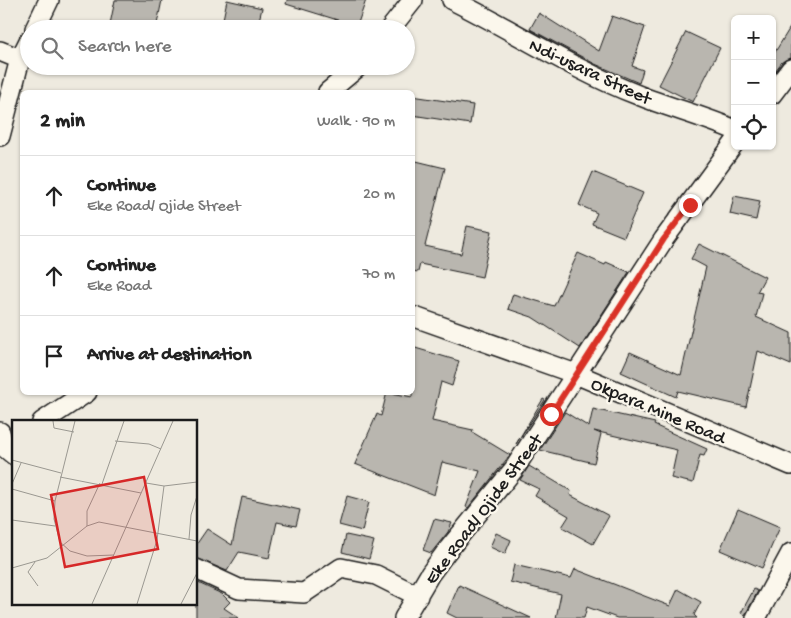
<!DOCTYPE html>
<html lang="en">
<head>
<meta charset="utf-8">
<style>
	body { margin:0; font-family:"Gochi Hand",sans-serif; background:#f6f6f6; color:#222 }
	.controls { position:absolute; right:15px; top:15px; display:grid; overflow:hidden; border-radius:8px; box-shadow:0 1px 4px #0004 }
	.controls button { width:45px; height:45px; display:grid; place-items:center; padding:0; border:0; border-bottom:1px solid #e0e0e0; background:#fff; color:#222; font:25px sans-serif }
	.stop { position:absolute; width:15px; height:15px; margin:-11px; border:4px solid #d93025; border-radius:50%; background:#fff }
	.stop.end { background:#d93025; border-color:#fff; box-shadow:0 1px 5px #0008 }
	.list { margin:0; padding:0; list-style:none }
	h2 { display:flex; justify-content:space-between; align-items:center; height:65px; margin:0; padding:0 20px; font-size:21px }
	h2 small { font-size:16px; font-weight:400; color:#767676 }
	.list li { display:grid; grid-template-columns:32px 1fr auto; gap:15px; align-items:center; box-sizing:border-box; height:80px; padding:0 20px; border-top:1px solid #e0e0e0 }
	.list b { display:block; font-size:19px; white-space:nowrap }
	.list p { margin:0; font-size:16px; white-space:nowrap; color:#767676 }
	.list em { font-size:16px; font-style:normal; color:#767676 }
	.icon { flex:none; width:28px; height:28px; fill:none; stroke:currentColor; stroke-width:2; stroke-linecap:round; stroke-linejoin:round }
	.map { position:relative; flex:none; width:791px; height:618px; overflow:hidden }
	.search { position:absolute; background:#fff; box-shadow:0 1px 4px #0004; left:20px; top:20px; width:395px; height:55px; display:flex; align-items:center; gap:12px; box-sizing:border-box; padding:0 18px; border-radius:28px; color:#767676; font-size:19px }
	.panel { position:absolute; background:#fff; box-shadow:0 1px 4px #0004; left:20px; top:90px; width:395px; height:305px; border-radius:8px }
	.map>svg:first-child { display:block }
</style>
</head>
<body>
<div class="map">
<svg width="791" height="618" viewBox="0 0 791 618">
	<rect width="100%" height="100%" fill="#eeeadf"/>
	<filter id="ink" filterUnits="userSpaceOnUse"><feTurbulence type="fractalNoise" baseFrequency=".02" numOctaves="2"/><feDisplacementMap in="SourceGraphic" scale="10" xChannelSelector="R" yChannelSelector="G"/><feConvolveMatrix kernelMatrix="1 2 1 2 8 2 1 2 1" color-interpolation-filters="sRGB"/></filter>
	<g filter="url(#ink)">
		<path fill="#b9b6af" stroke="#1c1c1c" d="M115 0H162L156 29H109Z
			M227 0 262 8 257 29H221Z
			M287 0H366L357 26 286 4Z
			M539 13 599 51 612 16 645 27 632 66 643 70 639 83 595 64 530 29Z
			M791 26V58L782 62 772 75V57Z
			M686 32 720 48 693 102 659 85Z
			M412 96 473 105 470 124 412 115Z
			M412 160 445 168 425 246 461 254 467 226 492 231 482 277 420 264 418 272 412 271Z
			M593 172 643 193 624 237 592 224 597 213 579 205Z
			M734 196 760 201 756 220 730 214Z
			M699 244 765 277 757 292 762 293 756 317 791 333V365L758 351 746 407 678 391 676 397 621 372 630 352 681 375 706 267 691 259Z
			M578 253 605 265 606 262 629 272 580 348 532 317 508 309 513 294 554 306Z
			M412 347 459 361 452 386 441 382 432 421 473 430 472 432 510 455 468 508 466 507 480 471 442 462 434 495 355 464 377 414 381 416 387 392 412 397Z
			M543 399 545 400 516 444Z
			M593 409 655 423 654 425 707 449 704 456 700 455 693 483 671 478 677 450 594 431 601 434 594 463 540 450 565 412 589 427Z
			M529 466 571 491 570 495 609 516 593 544 562 527 569 516 535 496 539 489 520 480Z
			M347 496 369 502 362 531 339 525Z
			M242 497 300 510 296 526 277 522 269 558 239 552 227 571 196 558V545L207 529 232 545Z
			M738 509 780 527 762 568 720 550Z
			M434 519 452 523 448 532 431 553 423 550Z
			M496 533 511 540 505 554 490 547Z
			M346 535 374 541 369 559 342 552Z
			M514 565 571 578 575 569 670 606 678 589 701 602 694 615 697 618H617L587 607 584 618H556L561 594 510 582Z
			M196 582 222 594 230 602 224 608 239 618H196Z
			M459 585 531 618H457L447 613Z
			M754 589 758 591 745 615 741 613Z"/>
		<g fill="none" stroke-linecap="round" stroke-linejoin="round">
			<defs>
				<path id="street" d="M452 0C515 31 573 70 638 95 670 108 703 116 735 130
					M35 29 49 0
					M390 29 413 0
					M0 51 20 59
					M328 92 359 66
					M772 94 791 69
					M0 136 20 59 29 41
					M412 316 576 374 791 465
					M42 422 87 392
					M0 432 4 447 14 455
					M196 569 239 589 304 593 341 568 376 575 418 596
					M404 618 430 574 447 551 514 469 664 239 735 142
					M756 618 791 553"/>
			</defs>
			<use href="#street" stroke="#1c1c1c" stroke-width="22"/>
			<use href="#street" stroke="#fbf7ec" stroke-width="19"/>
		</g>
	</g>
	<g fill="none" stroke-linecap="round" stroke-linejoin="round" filter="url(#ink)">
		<path stroke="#d93025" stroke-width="6" d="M551 414 664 239 690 205"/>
	</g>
	<g text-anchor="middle" stroke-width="4.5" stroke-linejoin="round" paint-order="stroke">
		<g font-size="19" fill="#1c1c1c" stroke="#fbf7ec">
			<text transform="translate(591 70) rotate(25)" y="7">Ndi-usara Street</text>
			<text transform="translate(659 409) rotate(23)" y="7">Okpara Mine Road</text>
			<text transform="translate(482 508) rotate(-53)" y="7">Eke Road/ Ojide Street</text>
		</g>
	</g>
	<g transform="translate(12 420)">
		<rect width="185" height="185" fill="#eeeadf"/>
		<path fill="none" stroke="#9a9891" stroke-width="1" d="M41 1 42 8 62 12M63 1 43 81 42 99 48 122 58 131 75 136 102 135M103 21 137 24 149 29M0 40 49 53M48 57 129 73M134 63 152 66 185 62M0 64 9 43M90 64 112 1M0 69 43 81M0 100 43 106M75 106V91L88 63M177 119 179 95 185 76M23 142 16 152 26 166M0 148 35 138 75 106 87 102 185 121M80 184 161 1M125 184 145 120 152 66M169 184 185 153"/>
		<path fill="#d62828" fill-opacity="0.15" stroke="#d62828" stroke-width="2.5" d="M132 57 146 129 53 147 39 75Z"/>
		<rect width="185" height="185" fill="none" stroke="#1c1c1c" stroke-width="2.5"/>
	</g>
</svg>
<div class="controls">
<button>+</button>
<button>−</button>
<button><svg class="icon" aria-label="locate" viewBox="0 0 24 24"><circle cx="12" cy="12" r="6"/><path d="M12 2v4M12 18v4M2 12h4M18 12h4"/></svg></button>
</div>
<div class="stop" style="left:551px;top:414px"></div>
<div class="stop end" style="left:690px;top:205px"></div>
<div class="search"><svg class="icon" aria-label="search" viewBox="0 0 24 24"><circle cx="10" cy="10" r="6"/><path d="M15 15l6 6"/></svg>Search here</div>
<section class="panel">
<h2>2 min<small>Walk · 90 m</small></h2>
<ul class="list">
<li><svg class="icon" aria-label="ahead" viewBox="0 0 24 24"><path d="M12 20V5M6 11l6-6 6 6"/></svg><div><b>Continue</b><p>Eke Road/ Ojide Street</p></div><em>20 m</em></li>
<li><svg class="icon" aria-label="ahead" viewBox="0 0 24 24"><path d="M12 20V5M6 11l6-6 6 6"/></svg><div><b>Continue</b><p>Eke Road</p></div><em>70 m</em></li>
<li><svg class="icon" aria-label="arrive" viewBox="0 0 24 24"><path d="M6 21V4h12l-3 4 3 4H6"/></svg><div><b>Arrive at destination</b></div></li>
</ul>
</section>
</div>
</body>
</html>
